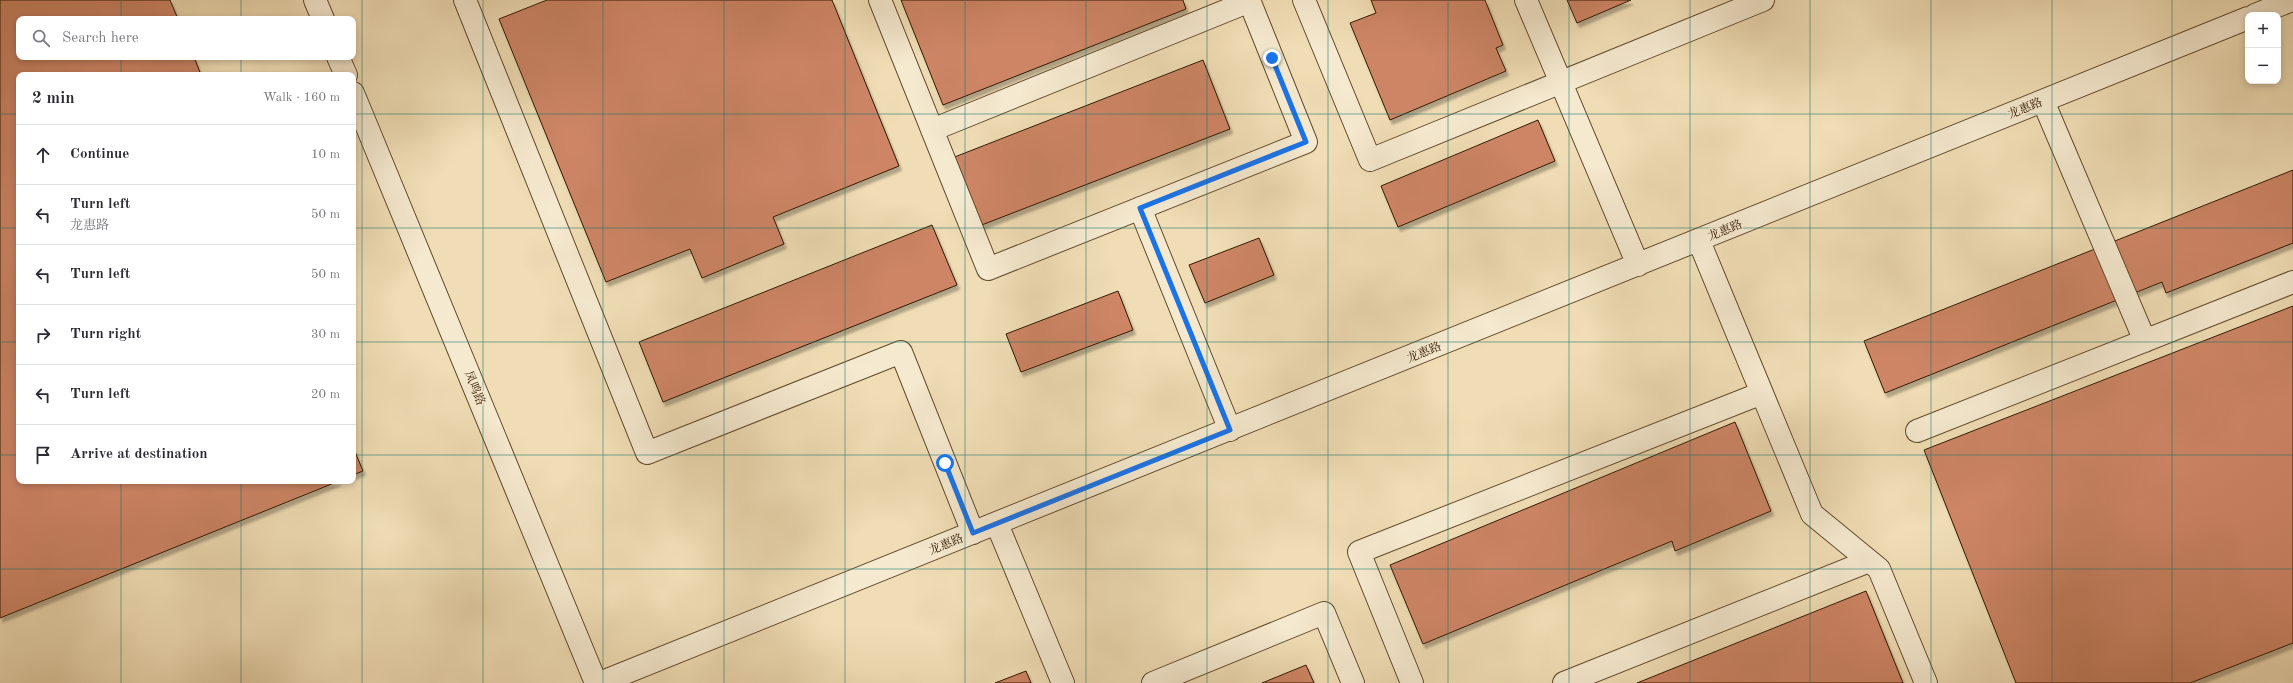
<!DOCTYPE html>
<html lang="en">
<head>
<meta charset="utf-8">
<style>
	body { margin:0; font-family:"Old Standard TT","Noto Serif SC",serif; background:#f2f2f3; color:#2b2b33 }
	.controls { position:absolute; right:12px; top:12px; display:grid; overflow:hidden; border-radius:8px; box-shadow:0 2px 6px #0003 }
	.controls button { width:36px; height:36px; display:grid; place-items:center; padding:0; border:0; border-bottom:1px solid #e1e1e2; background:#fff; color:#2b2b33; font:20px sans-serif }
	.stop { position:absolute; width:12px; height:12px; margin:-9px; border:3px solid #1a73e8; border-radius:50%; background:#fff }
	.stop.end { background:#1a73e8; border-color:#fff; box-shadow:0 1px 4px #0008 }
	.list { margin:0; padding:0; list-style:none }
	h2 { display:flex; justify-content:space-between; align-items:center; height:52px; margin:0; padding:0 16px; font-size:17px }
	h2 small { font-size:13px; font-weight:400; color:#7c7c81 }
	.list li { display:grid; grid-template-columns:26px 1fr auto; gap:12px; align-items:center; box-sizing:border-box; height:60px; padding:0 16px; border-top:1px solid #e1e1e2 }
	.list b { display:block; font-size:15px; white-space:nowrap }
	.list p { margin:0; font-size:13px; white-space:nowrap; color:#7c7c81 }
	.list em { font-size:13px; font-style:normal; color:#7c7c81 }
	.icon { flex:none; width:22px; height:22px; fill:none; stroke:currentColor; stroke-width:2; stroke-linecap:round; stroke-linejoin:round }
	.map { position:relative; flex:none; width:2293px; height:683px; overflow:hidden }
	.search { position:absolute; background:#fff; box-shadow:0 2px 6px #0003; left:16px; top:16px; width:340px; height:44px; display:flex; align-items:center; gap:10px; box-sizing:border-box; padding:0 14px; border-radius:8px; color:#7c7c81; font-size:15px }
	.panel { position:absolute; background:#fff; box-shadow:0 2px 6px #0003; left:16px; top:72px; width:340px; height:412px; border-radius:8px }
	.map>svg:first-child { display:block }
</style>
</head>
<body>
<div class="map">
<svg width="2293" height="683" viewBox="0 0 2293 683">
	<defs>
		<filter id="shadow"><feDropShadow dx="2.5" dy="4.5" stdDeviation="1" flood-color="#0004"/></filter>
	</defs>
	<rect width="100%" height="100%" fill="#f0ddb5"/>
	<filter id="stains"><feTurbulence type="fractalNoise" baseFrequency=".005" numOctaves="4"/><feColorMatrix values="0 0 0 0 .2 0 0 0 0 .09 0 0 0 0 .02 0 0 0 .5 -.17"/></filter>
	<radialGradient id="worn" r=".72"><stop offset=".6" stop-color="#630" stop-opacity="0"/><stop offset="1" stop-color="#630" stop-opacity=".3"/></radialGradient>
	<path fill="#cd8566" stroke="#321a00" filter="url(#shadow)" d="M0 0H170L178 19H19V57H194L201 75H19V481H339L0 618Z
		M547 0H832L899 166 773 217 784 244 702 278 690 249 606 282 499 19Z
		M901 0H1183L1186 9 943 105Z
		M1371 0H1485L1503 45 1496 48 1506 71 1390 120 1350 23 1376 13Z
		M1567 0H1631L1577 23Z
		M1203 60 1230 129 979 226 952 158Z
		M1538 120 1555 161 1398 227 1381 186Z
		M2293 170V243L2166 293 2162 282 1885 393 1864 341Z
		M932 225 957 285 663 402 639 342Z
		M1259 238 1274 275 1205 303 1189 265Z
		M1118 291 1133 330 1021 372 1006 334Z
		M2293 306V643L2190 683H2016L1924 450Z
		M1735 422 1771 511 1675 551 1672 541 1423 644 1390 565Z
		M353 447 363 471 353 475Z
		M1866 591 1903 683H1637Z
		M1306 665 1314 683H1262Z
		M1026 671 1031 683H995Z"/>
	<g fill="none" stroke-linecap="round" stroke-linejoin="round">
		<defs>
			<path id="minor" d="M315 0 323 19
				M465 0 647 453 901 352 973 533
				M880 0 988 269 1306 142 1249 0
				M1304 0 1370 160 1763 0
				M1526 0 1638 265
				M2255 15 2292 0
				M338 57 346 75
				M353 93 596 683
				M2043 101 2145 341
				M932 130 1250 1
				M1140 208 1230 430
				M1699 241 1812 514 1879 569 1926 683
				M1917 431 2293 282
				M997 524 1063 683
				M600 683 2248 18
				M1153 683 1324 613 1353 683
				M1412 683 1359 552 1762 393
				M1564 683 1869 561"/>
		</defs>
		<use href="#minor" stroke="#624b2d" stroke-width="24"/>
		<use href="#minor" stroke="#f5e9cf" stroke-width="22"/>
	</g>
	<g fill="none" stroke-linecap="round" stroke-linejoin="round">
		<path stroke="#1a73e8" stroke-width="5" d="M945 463 973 533 1230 430 1140 208 1306 142 1272 58"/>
	</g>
	<path fill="none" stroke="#0f766e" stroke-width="1" stroke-opacity="0.55" d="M121 0V19M241 0V19M362 0V683M483 0V683M603 0V683M724 0V683M845 0V683M965 0V683M1086 0V683M1207 0V683M1328 0V683M1448 0V683M1569 0V683M1690 0V683M1810 0V683M1931 0V683M2052 0V683M2172 0V683M121 57V75M241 57V75M0 114H19M353 114H2293M0 228H19M353 228H2293M0 342H19M353 342H2293M0 455H19M353 455H2293M121 481V683M241 481V683M0 569H2293"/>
	<g text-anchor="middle" stroke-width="3" stroke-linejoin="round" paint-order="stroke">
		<g font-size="12" fill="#321a00" stroke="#f5e9cf">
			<text transform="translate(2025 108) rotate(-22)" y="4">龙惠路</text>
			<text transform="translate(1725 230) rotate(-22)" y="4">龙惠路</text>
			<text transform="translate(1424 352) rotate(-22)" y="4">龙惠路</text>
			<text transform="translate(475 388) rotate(68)" y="4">凤鸣路</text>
			<text transform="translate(946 544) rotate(-22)" y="4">龙惠路</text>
		</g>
	</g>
	<rect width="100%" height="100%" filter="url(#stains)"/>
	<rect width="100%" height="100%" fill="url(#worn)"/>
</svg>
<div class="controls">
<button>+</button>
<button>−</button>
</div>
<div class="stop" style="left:945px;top:463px"></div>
<div class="stop end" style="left:1272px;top:58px"></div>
<div class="search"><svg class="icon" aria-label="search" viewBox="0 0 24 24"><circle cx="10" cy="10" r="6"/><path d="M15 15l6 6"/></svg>Search here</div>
<section class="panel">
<h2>2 min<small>Walk · 160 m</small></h2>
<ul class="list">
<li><svg class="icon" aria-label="ahead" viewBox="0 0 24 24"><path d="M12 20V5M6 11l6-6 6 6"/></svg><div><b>Continue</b></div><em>10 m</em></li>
<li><svg class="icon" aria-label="left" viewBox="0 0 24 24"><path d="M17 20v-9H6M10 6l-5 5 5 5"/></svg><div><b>Turn left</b><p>龙惠路</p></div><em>50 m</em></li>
<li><svg class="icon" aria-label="left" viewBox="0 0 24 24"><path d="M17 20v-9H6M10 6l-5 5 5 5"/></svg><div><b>Turn left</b></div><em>50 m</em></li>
<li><svg class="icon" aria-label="right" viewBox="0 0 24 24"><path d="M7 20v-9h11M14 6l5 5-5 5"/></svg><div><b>Turn right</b></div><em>30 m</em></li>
<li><svg class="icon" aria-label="left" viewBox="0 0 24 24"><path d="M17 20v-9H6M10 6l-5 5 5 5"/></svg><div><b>Turn left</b></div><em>20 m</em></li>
<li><svg class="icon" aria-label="arrive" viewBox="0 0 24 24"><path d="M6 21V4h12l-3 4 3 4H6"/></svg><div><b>Arrive at destination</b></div></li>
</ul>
</section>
</div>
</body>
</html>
